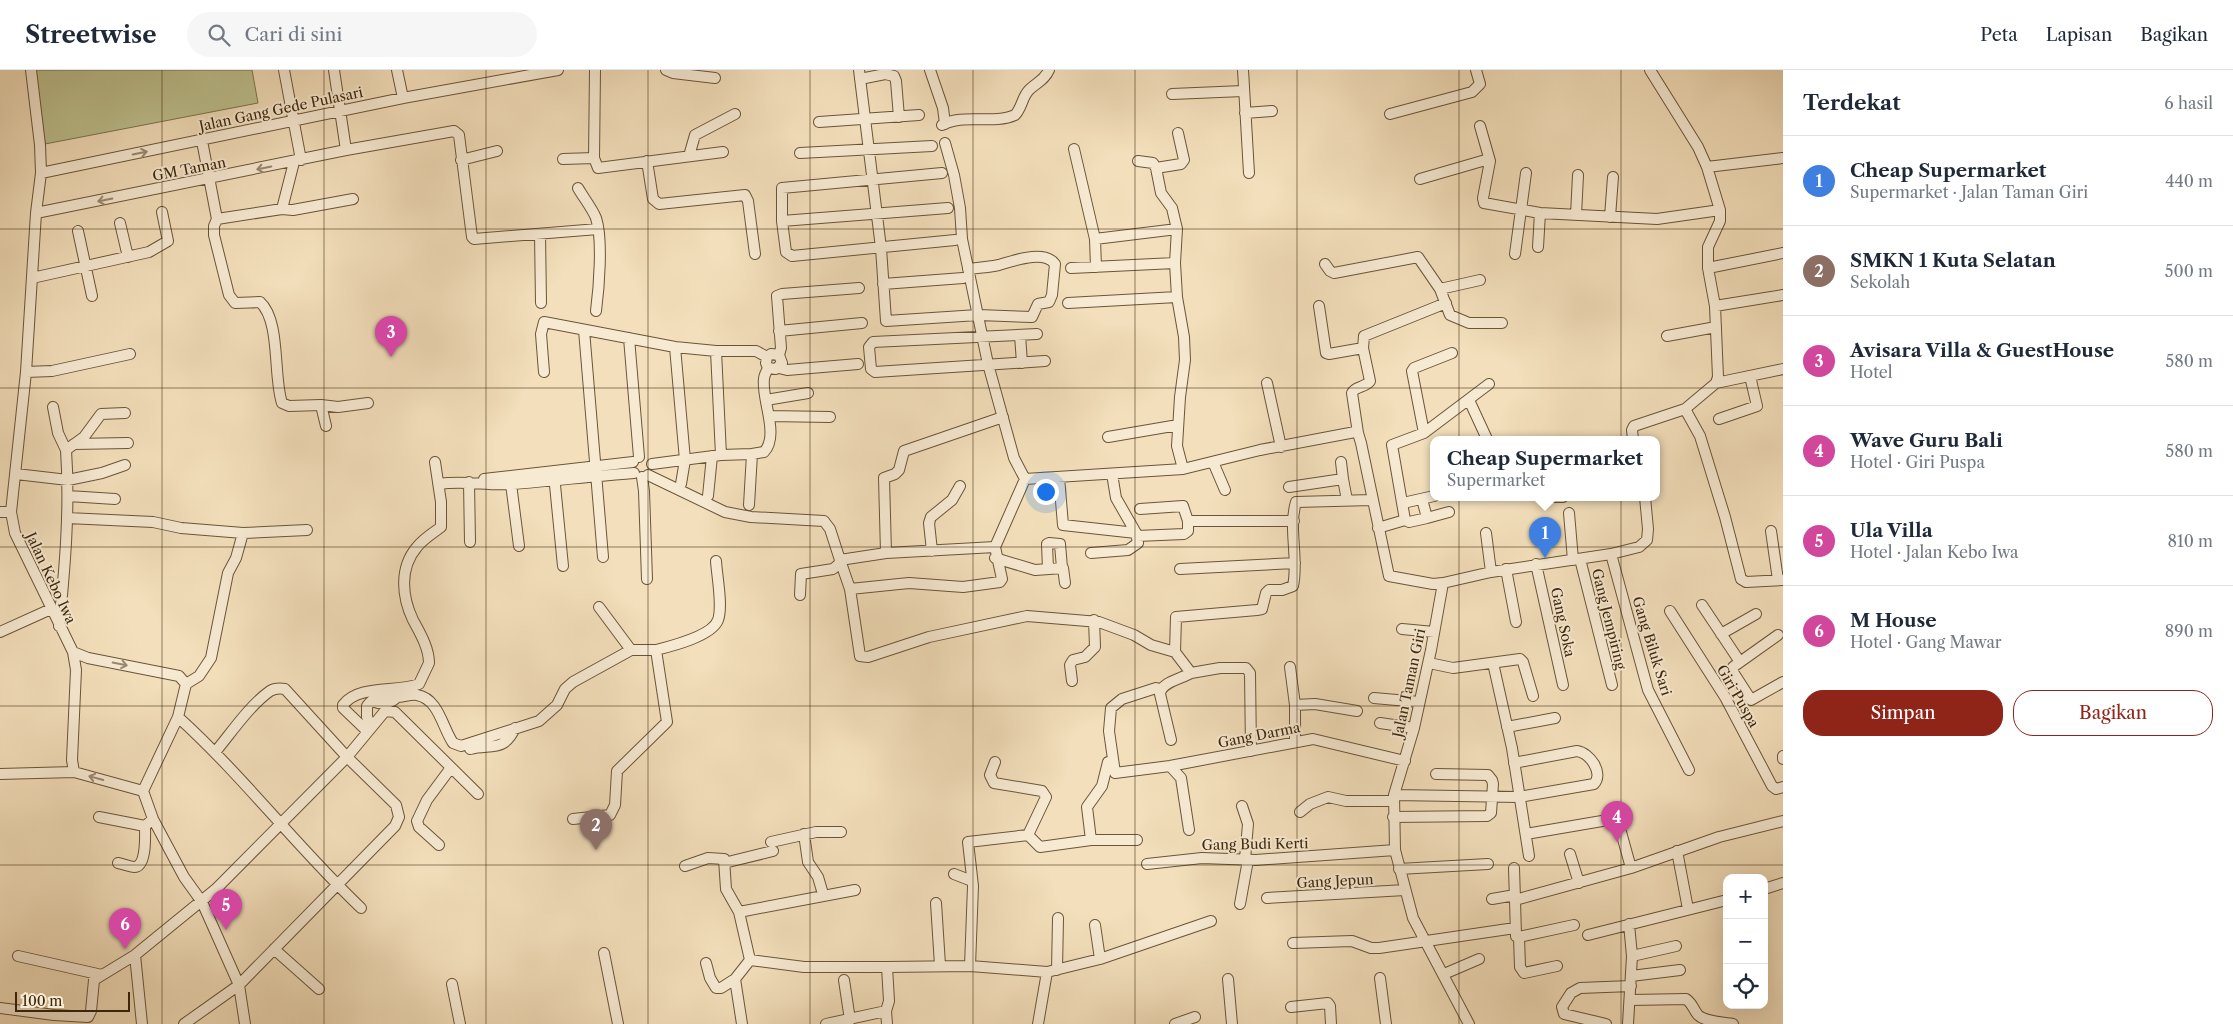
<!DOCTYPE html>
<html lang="id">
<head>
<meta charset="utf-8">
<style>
	body { margin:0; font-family:"Libre Caslon Text",serif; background:#f6f6f7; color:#1f2937 }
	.controls { position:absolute; right:15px; bottom:15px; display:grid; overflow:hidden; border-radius:10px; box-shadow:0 5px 20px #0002 }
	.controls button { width:45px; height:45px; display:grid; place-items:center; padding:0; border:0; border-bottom:1px solid #e0e1e3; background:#fff; color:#1f2937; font:25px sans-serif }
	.scale { position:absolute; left:15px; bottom:12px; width:115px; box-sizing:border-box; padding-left:5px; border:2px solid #3d270c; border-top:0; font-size:14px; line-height:18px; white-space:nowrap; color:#3d270c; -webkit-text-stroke:4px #f7ead3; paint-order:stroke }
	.you { position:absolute; left:1045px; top:421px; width:18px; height:18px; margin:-12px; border:4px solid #fff; border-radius:50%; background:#1a73e8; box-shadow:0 0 0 8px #1a73e833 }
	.badge { display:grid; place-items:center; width:32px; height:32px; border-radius:50%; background:#8f2418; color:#fff; font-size:16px; font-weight:700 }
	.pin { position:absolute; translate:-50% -41px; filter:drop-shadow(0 1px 2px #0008) }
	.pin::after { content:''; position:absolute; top:26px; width:18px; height:15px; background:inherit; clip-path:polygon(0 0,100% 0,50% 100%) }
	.popup { position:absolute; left:1430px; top:366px; width:230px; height:65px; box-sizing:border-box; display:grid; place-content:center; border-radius:10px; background:#fff; filter:drop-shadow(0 1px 4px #0005); font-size:16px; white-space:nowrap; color:#747a83 }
	.popup b { font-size:19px; color:#1f2937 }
	.popup::after { content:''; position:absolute; left:50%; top:100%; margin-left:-10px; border:10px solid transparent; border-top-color:#fff }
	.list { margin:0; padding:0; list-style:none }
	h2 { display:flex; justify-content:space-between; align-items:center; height:65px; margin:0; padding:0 20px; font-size:21px }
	h2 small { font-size:16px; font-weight:400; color:#747a83 }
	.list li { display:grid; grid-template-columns:32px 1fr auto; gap:15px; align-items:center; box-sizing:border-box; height:90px; padding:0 20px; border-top:1px solid #e0e1e3 }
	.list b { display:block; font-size:19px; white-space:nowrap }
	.list p { margin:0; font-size:16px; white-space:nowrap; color:#747a83 }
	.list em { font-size:16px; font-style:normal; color:#747a83 }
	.actions { display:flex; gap:10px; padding:15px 20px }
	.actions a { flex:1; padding:11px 0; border:1px solid #8f2418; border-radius:20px; text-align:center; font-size:18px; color:#8f2418 }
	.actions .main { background:#8f2418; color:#fff }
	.icon { flex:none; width:28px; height:28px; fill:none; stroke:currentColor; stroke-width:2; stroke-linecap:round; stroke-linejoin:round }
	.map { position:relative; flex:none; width:1783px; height:954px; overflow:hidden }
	header { display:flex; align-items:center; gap:30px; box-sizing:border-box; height:70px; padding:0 25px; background:#fff; border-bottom:1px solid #e0e1e3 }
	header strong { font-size:24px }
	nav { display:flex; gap:28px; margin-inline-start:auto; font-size:18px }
	.search { width:350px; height:45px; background:#f6f6f7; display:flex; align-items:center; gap:12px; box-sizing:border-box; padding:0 18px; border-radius:28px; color:#747a83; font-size:19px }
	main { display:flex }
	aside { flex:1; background:#fff }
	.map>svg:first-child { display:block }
</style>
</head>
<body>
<header>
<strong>Streetwise</strong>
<div class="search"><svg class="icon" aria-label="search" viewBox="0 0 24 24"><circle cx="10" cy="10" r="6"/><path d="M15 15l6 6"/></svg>Cari di sini</div>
<nav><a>Peta</a><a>Lapisan</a><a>Bagikan</a></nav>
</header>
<main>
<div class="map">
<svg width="1783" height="954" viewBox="0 0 1783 954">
	<rect width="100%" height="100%" fill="#f3dfbb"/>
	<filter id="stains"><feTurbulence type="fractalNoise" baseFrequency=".004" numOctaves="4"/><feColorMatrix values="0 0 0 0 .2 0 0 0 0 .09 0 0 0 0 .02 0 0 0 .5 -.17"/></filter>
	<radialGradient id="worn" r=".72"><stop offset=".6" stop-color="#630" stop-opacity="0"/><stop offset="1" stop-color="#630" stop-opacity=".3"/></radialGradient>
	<path fill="#bdc18f" stroke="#7d744e" d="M35 0H252L258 33 45 74Z"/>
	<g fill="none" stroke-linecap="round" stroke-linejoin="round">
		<defs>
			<path id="minor" d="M31 0 40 75 41 103 36 143 26 302 11 442 15 463 73 582 76 600 72 690 74 702 143 721
				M284 0 301 90
				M334 0 346 80
				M397 0 403 28
				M595 0 594 88 598 98 723 82
				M666 0 673 3 715 8
				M859 0 881 178 886 251 978 245 1032 247 1038 234 1049 232 1052 225 1055 194C1044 179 1013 191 999 195 989 197 978 198 968 199
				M930 0 943 38 945 54
				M1243 0 1249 103
				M860 9 885 4 894 6 896 11 899 47
				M1172 24 1243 21
				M1245 43 1272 41
				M1390 44 1472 22 1480 14 1476 0
				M819 52 919 45
				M942 55C963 43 993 55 1015 45 1022 38 1022 27 1029 20 1037 12 1044 11 1049 0
				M1480 56 1490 91 1483 128 1484 133 1540 143 1657 149 1720 140
				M202 71 217 149 214 156V165L229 225 235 233 260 232C281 251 273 307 282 333L289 336 321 335 338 337 368 333
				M945 73 954 105 960 138 962 169 988 294 1014 388 1025 409 1183 399 1260 380 1355 362 1358 363 1361 373 1389 506 1433 514 1443 513 1491 502 1611 484 1639 477 1647 470 1648 459 1645 427
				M1074 79 1095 169 1096 197
				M800 83 932 76
				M689 86 695 65 735 44
				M563 89 594 88
				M461 90 497 81
				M647 91 653 129 659 134 745 125 748 131 755 184
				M1138 91 1153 93 1156 98 1161 123 1172 138 1177 159 1175 193 1177 227 1184 267 1185 290 1180 327 1177 376 1183 399
				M1707 97 1783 88
				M1156 98 1181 94 1184 90 1178 63
				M41 103 403 28 558 0
				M942 103 782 118V151L786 182 792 186 955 170
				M1420 109 1489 89
				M578 118C583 127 592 138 596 148 603 169 599 218 596 241
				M282 139 293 140 353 129
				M36 143 346 80 454 61 459 65 472 167 474 169 598 159
				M1576 145 1578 105
				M1610 147 1613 107
				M217 149 282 139 294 92
				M782 151 948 138
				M120 153 128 187
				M78 161 92 226
				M540 164 541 233
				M1095 169 1177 159
				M1538 177 1540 143
				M1515 184 1526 103
				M1325 194 1330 201 1334 203 1418 187 1440 219 1450 245 1469 253H1502
				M1071 198 1175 193
				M1708 198 1783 183
				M32 208 149 182 168 171 162 142
				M883 214 963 208
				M1440 219 1480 210
				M1068 233 1177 227
				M1319 236 1326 283 1329 284 1363 278
				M1715 236 1783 225
				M584 260 603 487
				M779 261 862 253
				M1037 264 873 272 869 277 871 299 875 302 1045 291
				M1020 265 1022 293
				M1667 266 1716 257
				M629 268 639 387
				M675 277 685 390 681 414
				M716 281 721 385
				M779 285 771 284 767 287 766 293 768 298 776 299 782 293 779 285 781 278 777 226 782 224 859 218
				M779 298 787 300 858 294
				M26 302 52 301 130 284
				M544 302 541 264 544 252 675 277 716 281H756L767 287
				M1267 313 1281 377
				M1716 313 1783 299
				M766 330 808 323
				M1469 330 1487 369
				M321 335 326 356
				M53 337 58 363 66 380
				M1685 339 1700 366 1725 447 1741 509 1746 512 1783 510
				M769 346 830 347
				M1719 349 1757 336 1750 306
				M1358 363 1352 323C1355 316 1365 318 1370 311L1363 278 1364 266 1446 233
				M1424 363 1412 301 1414 298 1452 283
				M1108 367 1178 355
				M1633 369 1632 360 1634 356 1685 339 1716 313 1718 307 1715 236 1708 198V177L1720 151V140L1707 97 1698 77 1650 0
				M74 374 128 373
				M752 384 764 382C780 365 761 329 764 309 764 305 767 301 768 298
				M1213 392 1225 420
				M1341 392 1343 409
				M652 394 721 385 752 384 749 435
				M16 404 68 410 102 403 125 395
				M554 405 563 496
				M648 405 725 442 751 447 824 451 830 459 840 490 886 483 995 477
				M642 407 644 421 647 509
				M1059 407 1063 455 1136 463
				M484 409 633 392
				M469 412 470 472
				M439 414C464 410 487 416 512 414 552 411 593 406 634 403
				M511 414 519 476
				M1289 417 1343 409 1347 430
				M68 426 115 429
				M708 426 712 386
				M1555 427H1563
				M1403 433 1434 426
				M0 442H11
				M1569 443 1573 490
				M67 448 153 452 181 458 243 463 307 460
				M1427 448 1449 442
				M1405 450 1409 452 1427 448 1422 429
				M1188 451H1294
				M1378 458 1405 450 1392 375 1424 363 1489 314
				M1771 461 1778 510
				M1486 463 1491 502
				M1137 466 1184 464 1188 461V451L1183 436 1140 439
				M932 481 929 453 931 447 952 430 960 416
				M886 483 884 408 895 404 899 400 904 381 1003 347
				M1091 483 1128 480 1138 473 1136 463 1116 428 1112 404
				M1611 484 1648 620 1689 700
				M995 488 1035 500 1063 498 1065 513
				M1580 489 1612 615
				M840 490 850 519 909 513 963 517 1000 512 1002 509 995 477 1025 409
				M1536 494 1563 615
				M1048 499 1047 474 1049 473 1060 474 1062 498
				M1180 499 1295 493
				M1506 499 1516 552
				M1443 513 1431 580 1414 658 1394 725 1395 780 1413 848 1469 954
				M850 519 860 586 868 587 929 567 1027 546 1099 552 1134 565 1151 575 1175 582 1191 603 1220 598H1246L1250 603 1251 681
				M800 525 801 504 833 499 839 494 840 490
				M1702 535 1740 592
				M599 537 631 580H656
				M1670 541 1725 627 1772 716 1776 719 1783 717
				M59 556C65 497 70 438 66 380L84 367 101 344 125 343
				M1402 559 1434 562
				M0 562 51 539
				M1721 564 1756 544
				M1778 565 1733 597V602L1751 630 1783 612
				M73 582 88 588 179 606 186 614 178 647 143 721 153 749 184 807 202 832 239 915 245 954
				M1175 582 1176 547 1257 540 1262 539 1266 523 1269 520H1282L1293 516C1299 489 1288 459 1296 432L1372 430
				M1429 593 1453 598 1520 589 1523 592 1533 626
				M1493 593 1512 678 1529 786
				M1290 597 1295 635V671
				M1072 611 1070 595 1073 590 1085 587 1095 577 1094 550
				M186 614 199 606 211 588 228 503 236 488 243 463
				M1160 619 1156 618 1122 629 1111 638 1109 661 1115 703 1170 696 1313 669 1405 691
				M1374 628 1419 632
				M372 631C381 635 391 634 397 627
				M1295 635 1315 634 1357 641
				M178 647C243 706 297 777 361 838
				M1380 653 1414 658
				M371 656 367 647V636C377 623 383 625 397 627 404 627 410 624 417 625 439 629 442 657 453 673L461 676 539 651 557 635 565 619 573 612 631 580
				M1507 657 1555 648
				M367 661 343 638V635C359 614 396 623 419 614L429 593C429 578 420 563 413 550 402 527 399 498 417 477 423 469 433 463 441 457V432L435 392
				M1171 670 1160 624C1161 612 1181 609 1191 603
				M470 679C492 674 504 682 515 658
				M1783 686V689
				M1170 696 1181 708 1189 760
				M0 704 74 702
				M1394 725 1519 727 1594 714C1604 703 1590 683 1577 681L1514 693
				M1242 736 1248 754 1245 789
				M1300 742 1310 734 1328 727 1346 731H1394
				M99 747 145 756
				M1393 747 1487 746 1491 743 1493 714 1492 710 1488 705 1436 704
				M573 749 610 745 615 735 617 701 667 652 656 580C672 576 712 566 718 550 723 536 717 507 716 491
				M1621 762 1631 798
				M804 764 808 792 818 807 823 824
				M1526 764 1602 751
				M1028 765 1040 777 1091 770H1137
				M1091 770 1087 737 1102 716 1108 692 1112 691
				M771 772 816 762H841
				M439 775 419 757 417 751 427 730 450 699
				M1677 781 1688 839
				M1570 784 1579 813
				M118 793C123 794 130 797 134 797 147 797 145 765 145 756L153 749
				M724 793 773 781
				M1147 794 1202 788 1256 790 1395 780
				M685 796 708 788 724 789 726 819 739 842 750 890
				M1514 798 1515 830
				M1399 799 1488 794
				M954 804 972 811
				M1764 819 1783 813
				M1267 828 1405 820
				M1492 829 1515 825
				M936 833 940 895
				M1240 834 1248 790
				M739 842 855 820
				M1095 855 1100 889
				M1574 855 1519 867 1516 866 1515 830 1631 798 1719 767 1783 751
				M1588 865 1727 830
				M1519 867 1520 897 1524 903 1557 896
				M1293 873 1352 871 1371 878H1379L1515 858
				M274 879 319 919
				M604 883 618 954
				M18 886 102 905
				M1632 886 1676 876
				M706 893 710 908 716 918H721L735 909
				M970 896 973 816 968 772 1028 765 1046 727 1042 721 994 713 990 705 995 692
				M887 897 970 896 1047 902 1100 889 1211 851
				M1057 900 1058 848
				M1444 904 1479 889
				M1631 906 1680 900
				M1380 908 1386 954
				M1228 909 1232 954
				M844 910 850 950
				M452 914 460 954
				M1631 930 1686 929C1693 934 1693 939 1698 945 1705 952 1723 952 1733 954
				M1291 937 1328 933 1330 936 1331 954
				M0 938 54 945 88 947 91 941 94 910 135 885
				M886 941 887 954
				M142 954 135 885 216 819 347 687 385 641 395 642 478 724
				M184 954 239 915 395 756 399 747 396 735 347 687 285 619C279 618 275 618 270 621 250 635 231 663 216 681
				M742 954 735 909 750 890 804 897H887L889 931 886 941 826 954
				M1038 954 1047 902
				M1175 954 1195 947
				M1606 954 1564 944 1562 937 1571 923 1580 918 1631 916
				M1628 954 1632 886 1629 854"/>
		</defs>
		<use href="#minor" stroke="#6a5538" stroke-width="12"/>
		<use href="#minor" stroke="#f7ead3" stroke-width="10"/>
	</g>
	<defs><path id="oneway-shaft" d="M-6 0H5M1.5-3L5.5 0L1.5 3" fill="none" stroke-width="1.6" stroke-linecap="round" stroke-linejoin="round" transform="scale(1.25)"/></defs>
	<g stroke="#9a8870">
		<use href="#oneway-shaft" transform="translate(140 83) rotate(-11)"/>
		<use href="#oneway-shaft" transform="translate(264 98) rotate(168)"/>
		<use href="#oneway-shaft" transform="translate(105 130) rotate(169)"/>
		<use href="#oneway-shaft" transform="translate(120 594) rotate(11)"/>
		<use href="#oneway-shaft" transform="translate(96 708) rotate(-165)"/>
	</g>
	<path fill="none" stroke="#3d270c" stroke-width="1" stroke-opacity="0.55" d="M162 0V954M324 0V954M486 0V954M648 0V954M810 0V954M973 0V954M1135 0V954M1297 0V954M1459 0V954M1621 0V954M0 159H1783M0 318H1783M0 477H1783M0 636H1783M0 795H1783"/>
	<g text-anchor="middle" stroke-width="4" stroke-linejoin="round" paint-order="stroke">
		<g font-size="14" fill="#3d270c" stroke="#f7ead3">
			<text transform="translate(281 39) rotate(-12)" y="5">Jalan Gang Gede Pulasari</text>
			<text transform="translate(189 99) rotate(-11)" y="5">GM Taman</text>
			<text transform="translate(51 508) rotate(65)" y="5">Jalan Kebo Iwa</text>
			<text transform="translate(1609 549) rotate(76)" y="5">Gang Jempiring</text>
			<text transform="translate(1563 552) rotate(78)" y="5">Gang Soka</text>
			<text transform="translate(1652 576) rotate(73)" y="5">Gang Biluk Sari</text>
			<text transform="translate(1409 613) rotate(-78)" y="5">Jalan Taman Giri</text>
			<text transform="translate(1738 626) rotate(60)" y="5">Giri Puspa</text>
			<text transform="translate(1259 665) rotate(-11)" y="5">Gang Darma</text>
			<text transform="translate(1255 774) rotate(-1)" y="5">Gang Budi Kerti</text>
			<text transform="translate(1335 811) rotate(-3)" y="5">Gang Jepun</text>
		</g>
	</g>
	<rect width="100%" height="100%" filter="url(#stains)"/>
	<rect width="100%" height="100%" fill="url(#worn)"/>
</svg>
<div class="controls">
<button>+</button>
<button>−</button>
<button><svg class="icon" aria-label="locate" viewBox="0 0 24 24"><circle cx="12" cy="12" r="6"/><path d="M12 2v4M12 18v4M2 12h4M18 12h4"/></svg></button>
</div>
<div class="scale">100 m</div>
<div class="you"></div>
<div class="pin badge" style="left:1545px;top:488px;background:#3f7fe0">1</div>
<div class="popup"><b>Cheap Supermarket</b>Supermarket</div>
<div class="pin badge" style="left:596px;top:780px;background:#8d6e63">2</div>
<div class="pin badge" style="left:391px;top:287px;background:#d1479c">3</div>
<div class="pin badge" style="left:1617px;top:772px;background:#d1479c">4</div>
<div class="pin badge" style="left:226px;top:860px;background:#d1479c">5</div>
<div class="pin badge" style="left:125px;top:879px;background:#d1479c">6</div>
</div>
<aside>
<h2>Terdekat<small>6 hasil</small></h2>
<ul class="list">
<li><span class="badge" style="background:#3f7fe0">1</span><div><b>Cheap Supermarket</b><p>Supermarket · Jalan Taman Giri</p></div><em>440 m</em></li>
<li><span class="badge" style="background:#8d6e63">2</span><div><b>SMKN 1 Kuta Selatan</b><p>Sekolah</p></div><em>500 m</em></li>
<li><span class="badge" style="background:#d1479c">3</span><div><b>Avisara Villa &amp; GuestHouse</b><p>Hotel</p></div><em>580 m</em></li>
<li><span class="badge" style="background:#d1479c">4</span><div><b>Wave Guru Bali</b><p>Hotel · Giri Puspa</p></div><em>580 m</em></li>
<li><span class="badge" style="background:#d1479c">5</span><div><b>Ula Villa</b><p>Hotel · Jalan Kebo Iwa</p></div><em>810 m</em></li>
<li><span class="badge" style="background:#d1479c">6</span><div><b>M House</b><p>Hotel · Gang Mawar</p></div><em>890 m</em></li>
</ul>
<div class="actions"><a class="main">Simpan</a><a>Bagikan</a></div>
</aside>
</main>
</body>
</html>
